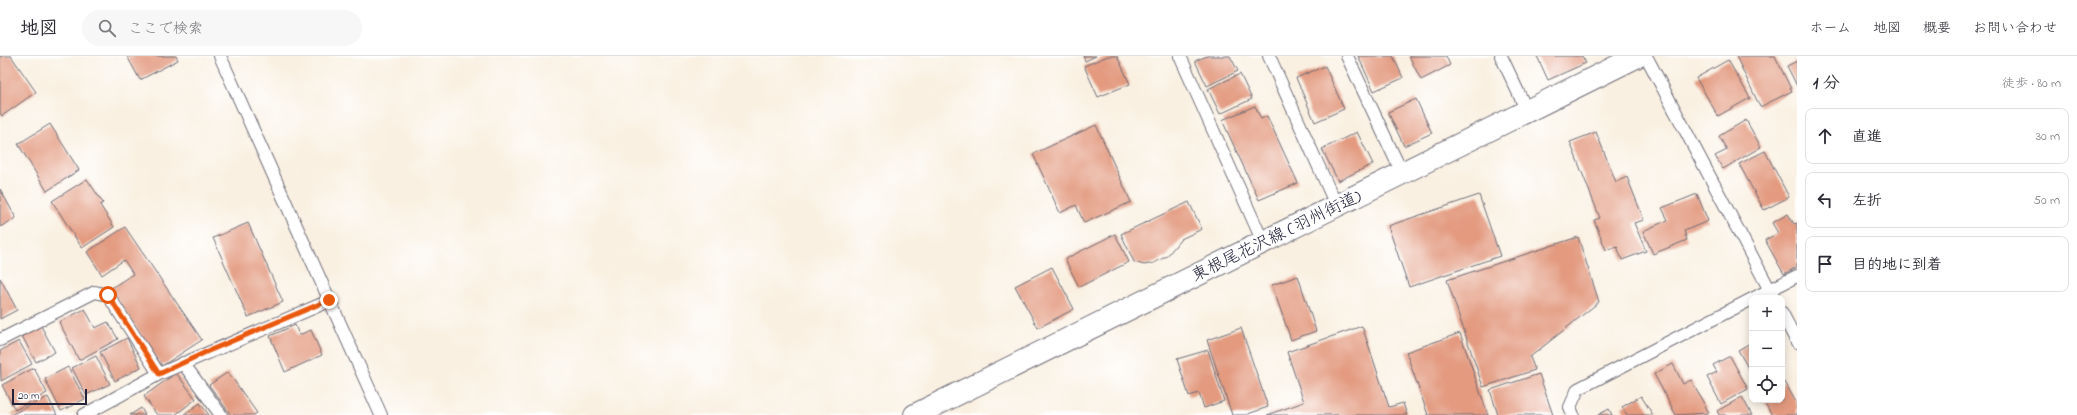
<!DOCTYPE html>
<html lang="ja">
<head>
<meta charset="utf-8">
<style>
	body { margin:0; font-family:"Indie Flower","Klee One",sans-serif; background:#f7f7f7; color:#2b2b33 }
	.controls { position:absolute; right:12px; bottom:12px; display:grid; overflow:hidden; border-radius:8px; box-shadow:0 2px 10px #0003 }
	.controls button { width:36px; height:36px; display:grid; place-items:center; padding:0; border:0; border-bottom:1px solid #e1e1e2; background:#fff; color:#2b2b33; font:20px sans-serif }
	.scale { position:absolute; left:12px; bottom:10px; width:75px; box-sizing:border-box; padding-left:4px; border:2px solid #22223b; border-top:0; font-size:11px; line-height:14px; white-space:nowrap; color:#22223b; -webkit-text-stroke:3px #fff; paint-order:stroke }
	.stop { position:absolute; width:12px; height:12px; margin:-9px; border:3px solid #ea580c; border-radius:50%; background:#fff }
	.stop.end { background:#ea580c; border-color:#fff; box-shadow:0 1px 4px #0008 }
	.list { margin:0; padding:0; list-style:none }
	h2 { display:flex; justify-content:space-between; align-items:center; height:52px; margin:0; padding:0 16px; font-size:17px }
	h2 small { font-size:13px; font-weight:400; color:#7c7c81 }
	.list li { display:grid; grid-template-columns:26px 1fr auto; gap:12px; align-items:center; box-sizing:border-box; height:56px; margin:0 8px 8px; padding:0 8px; border:1px solid #e1e1e2; border-radius:8px }
	.list b { display:block; font-size:15px; white-space:nowrap }
	.list em { font-size:13px; font-style:normal; color:#7c7c81 }
	.icon { flex:none; width:22px; height:22px; fill:none; stroke:currentColor; stroke-width:2; stroke-linecap:round; stroke-linejoin:round }
	.map { position:relative; flex:none; width:1797px; height:359px; overflow:hidden }
	header { display:flex; align-items:center; gap:24px; box-sizing:border-box; height:56px; padding:0 20px; background:#fff; border-bottom:1px solid #e1e1e2 }
	header strong { font-size:19px }
	nav { display:flex; gap:22px; margin-inline-start:auto; font-size:14px }
	.search { width:280px; height:36px; background:#f7f7f7; display:flex; align-items:center; gap:10px; box-sizing:border-box; padding:0 14px; border-radius:22px; color:#7c7c81; font-size:15px }
	main { display:flex }
	aside { flex:1; background:#fff }
	.map>svg:first-child { display:block }
</style>
</head>
<body>
<header>
<strong>地図</strong>
<div class="search"><svg class="icon" aria-label="search" viewBox="0 0 24 24"><circle cx="10" cy="10" r="6"/><path d="M15 15l6 6"/></svg>ここで検索</div>
<nav><a>ホーム</a><a>地図</a><a>概要</a><a>お問い合わせ</a></nav>
</header>
<main>
<div class="map">
<svg width="1797" height="359" viewBox="0 0 1797 359">
	<rect width="100%" height="100%" fill="#fff"/>
	<filter id="ink" filterUnits="userSpaceOnUse"><feTurbulence type="fractalNoise" baseFrequency=".025" numOctaves="2"/><feDisplacementMap in="SourceGraphic" scale="8" xChannelSelector="R" yChannelSelector="G"/><feConvolveMatrix kernelMatrix="1 2 1 2 8 2 1 2 1" color-interpolation-filters="sRGB"/></filter>
	<filter id="wash" filterUnits="userSpaceOnUse"><feTurbulence type="fractalNoise" baseFrequency=".012" numOctaves="4" result="noise"/><feDisplacementMap in="SourceGraphic" scale="16" xChannelSelector="R" yChannelSelector="G"/><feGaussianBlur stdDeviation="0.9" result="paint"/><feColorMatrix in="noise" values="0 0 0 0 0 0 0 0 0 0 0 0 0 0 0 0 0 1.4 0 .05"/><feComposite in="paint" operator="in"/></filter>
	<g filter="url(#wash)">
		<rect width="100%" height="100%" fill="#f9f0e1"/>
		<g id="blocks">
			<path fill="#e39a7f" d="M0 0H11L36 36 2 60 0 57Z
				M127 0H176L178 4 140 24Z
				M1083 0H1096L1085 5Z
				M1108 0H1117L1130 28 1098 41 1084 10Z
				M1207 0H1230L1238 15 1207 30 1195 5Z
				M1358 0H1393L1403 22 1374 35Z
				M1409 0H1446L1450 9 1421 24Z
				M1537 0H1582L1586 7 1548 24Z
				M1736 0H1775L1792 35 1760 51Z
				M1728 4 1750 42 1718 60 1696 22Z
				M1797 5V30L1787 10Z
				M1325 10 1344 53 1315 66 1296 22Z
				M1240 18 1252 43 1220 58 1208 33Z
				M1416 43 1432 77 1404 90 1388 56Z
				M1255 50 1261 63 1267 60 1298 127 1259 144 1222 64Z
				M1746 64 1761 91 1723 113 1715 100 1727 94 1719 80Z
				M50 68 79 114 47 135 18 88Z
				M1096 69 1131 146 1084 167 1076 149 1060 157 1033 98Z
				M1357 76 1373 108 1338 125 1322 93Z
				M1596 76 1616 126 1627 121 1644 164 1634 167 1646 195 1622 204 1617 190 1606 194 1594 164 1600 162 1570 86Z
				M1765 95 1789 141 1764 154 1739 108Z
				M87 123 103 147 100 149 114 171 82 192 52 145Z
				M0 133 16 162 0 171Z
				M1697 138 1708 165 1684 175 1687 184 1653 198 1643 175 1668 164 1662 152Z
				M1479 139 1500 200 1409 231 1388 170Z
				M1189 146 1202 173 1181 183 1167 200 1154 207 1144 209 1134 206 1121 178Z
				M1788 158 1794 168 1797 167V211L1784 218 1765 184 1778 177 1772 167Z
				M248 167 283 246 248 261 213 182Z
				M125 171 202 284 162 310 110 233 133 218 124 204 102 219 87 196Z
				M1115 178 1129 206 1079 231 1065 203Z
				M1578 181 1599 246 1530 301 1535 314 1483 331 1447 224Z
				M1052 211 1074 253 1038 272 1015 230Z
				M1298 220 1316 275 1291 284 1272 229Z
				M0 222 17 254 0 263Z
				M85 253 95 272 108 266 118 283 79 304 59 266Z
				M295 269 299 279 311 274 322 299 285 316 270 280Z
				M41 270 55 296 36 306 22 280Z
				M1362 270 1389 351 1403 347 1407 359H1267L1304 346 1287 296Z
				M1241 272 1268 351 1245 359H1232L1207 284Z
				M1460 277 1488 359H1428L1406 296Z
				M127 282 141 311 115 325 100 296Z
				M19 285 32 308 1 325 0 295Z
				M1752 286V319L1738 294Z
				M1208 294 1224 345 1204 352 1199 337 1189 340 1177 303Z
				M96 300 110 328 86 339 72 312Z
				M1730 300 1748 333 1721 348 1707 321 1717 316 1713 309Z
				M1673 308 1683 328 1691 324 1709 357 1676 359 1654 318Z
				M68 311 85 343 61 355 45 323Z
				M34 312 47 337 15 354 2 329Z
				M228 316 257 357 254 359H231L209 329Z
				M176 317 196 343 175 359H157L144 340Z
				M1539 318 1553 359H1498L1490 334Z
				M1785 326 1797 348V359H1772L1763 344H1782V328Z
				M1641 340 1653 359H1627L1622 351Z
				M48 341 57 359H10Z
				M1742 341 1752 359H1719L1717 355Z
				M200 347 209 359H183Z
				M141 352 145 359H130Z
				M1609 353 1612 359H1598Z"/>
		</g>
	</g>
	<g filter="url(#ink)">
		<use href="#blocks" fill-opacity="0" stroke="#6d6a75" stroke-width="1"/>
		<g fill="none" stroke-linecap="round" stroke-linejoin="round">
			<defs>
				<path id="lane" d="M220 0 381 359
					M1180 0 1263 186
					M1269 0 1336 149
					M1347 0 1402 117
					M1501 0 1527 55
					M1646 0 1774 242
					M1754 242 1797 220
					M1782 257 1797 286
					M0 284 95 236 108 239 159 318
					M183 307 221 359
					M84 359 159 318 329 245
					M1573 359 1570 351 1578 333 1752 243"/>
				<path id="secondary" d="M915 359 1638 0"/>
			</defs>
			<use href="#lane" stroke="#6d6a75" stroke-width="14"/>
			<use href="#secondary" stroke="#6d6a75" stroke-width="24"/>
			<use href="#lane" stroke="#fff" stroke-width="12"/>
			<use href="#secondary" stroke="#fff" stroke-width="22"/>
		</g>
	</g>
	<g fill="none" stroke-linecap="round" stroke-linejoin="round" filter="url(#ink)">
		<path stroke="#ea580c" stroke-width="5" d="M108 239 159 318 206 296 329 244"/>
	</g>
	<g text-anchor="middle" stroke-width="3.5" stroke-linejoin="round" paint-order="stroke">
		<g font-size="17" fill="#22223b" stroke="#fff">
			<text transform="translate(1276 179) rotate(-26)" y="6">東根尾花沢線 (羽州街道)</text>
		</g>
	</g>
</svg>
<div class="controls">
<button>+</button>
<button>−</button>
<button><svg class="icon" aria-label="locate" viewBox="0 0 24 24"><circle cx="12" cy="12" r="6"/><path d="M12 2v4M12 18v4M2 12h4M18 12h4"/></svg></button>
</div>
<div class="scale">20 m</div>
<div class="stop" style="left:108px;top:239px"></div>
<div class="stop end" style="left:329px;top:244px"></div>
</div>
<aside>
<h2>1 分<small>徒歩 · 80 m</small></h2>
<ul class="list">
<li><svg class="icon" aria-label="ahead" viewBox="0 0 24 24"><path d="M12 20V5M6 11l6-6 6 6"/></svg><div><b>直進</b></div><em>30 m</em></li>
<li><svg class="icon" aria-label="left" viewBox="0 0 24 24"><path d="M17 20v-9H6M10 6l-5 5 5 5"/></svg><div><b>左折</b></div><em>50 m</em></li>
<li><svg class="icon" aria-label="arrive" viewBox="0 0 24 24"><path d="M6 21V4h12l-3 4 3 4H6"/></svg><div><b>目的地に到着</b></div></li>
</ul>
</aside>
</main>
</body>
</html>
